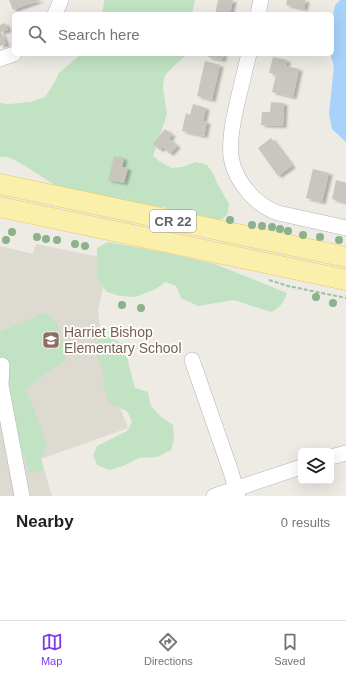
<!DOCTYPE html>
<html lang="en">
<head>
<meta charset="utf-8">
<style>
	body { margin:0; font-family:Arial,sans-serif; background:#f6f6f6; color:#202124 }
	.controls { position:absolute; right:12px; bottom:12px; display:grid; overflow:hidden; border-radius:6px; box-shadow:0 4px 16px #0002 }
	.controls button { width:36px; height:36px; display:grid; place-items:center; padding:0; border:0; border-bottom:1px solid #e0e0e0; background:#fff; color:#202124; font:20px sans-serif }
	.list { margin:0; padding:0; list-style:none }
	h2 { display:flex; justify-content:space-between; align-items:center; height:52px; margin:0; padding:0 16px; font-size:17px }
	h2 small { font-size:13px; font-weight:400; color:#757577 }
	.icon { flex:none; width:22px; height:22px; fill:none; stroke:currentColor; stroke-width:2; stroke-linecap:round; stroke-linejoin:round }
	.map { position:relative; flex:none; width:346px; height:496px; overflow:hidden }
	.search { position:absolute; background:#fff; box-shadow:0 4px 16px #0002; left:12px; right:12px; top:12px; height:44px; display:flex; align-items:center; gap:10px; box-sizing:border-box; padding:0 14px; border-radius:6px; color:#757577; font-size:15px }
	.sheet { height:124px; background:#fff }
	nav { display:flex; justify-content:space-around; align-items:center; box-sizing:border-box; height:56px; border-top:1px solid #e0e0e0; background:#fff; font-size:11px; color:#757577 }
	nav a { display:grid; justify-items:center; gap:2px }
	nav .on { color:#7c3aed }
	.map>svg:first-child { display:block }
</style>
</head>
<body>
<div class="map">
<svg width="346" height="496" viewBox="0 0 346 496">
	<defs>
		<filter id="shadow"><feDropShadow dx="3.5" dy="2" stdDeviation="1" flood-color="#0004"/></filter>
	</defs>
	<rect width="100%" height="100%" fill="#edebe4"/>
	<path fill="#dddad2" d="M36 244 110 259 98 310 105 371 128 428 41 459 52 496H0V246L33 254Z"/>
	<path fill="#c1e3c3" d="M104 0H195L192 14H101L103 10Z
		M81 54H185V56L173 67 166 74 164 79 163 88 167 114 153 156 159 161 172 168 182 167 196 162 207 165 213 173 217 183 229 204 228 213 224 218 215 221 180 213 165 207 150 209 61 189 22 164 8 157H0V103L8 104 31 102 45 97 53 85 59 73Z
		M108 242 162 252 215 264 287 293C284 302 280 308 271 312L234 300 198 306 181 298 176 286 166 282 154 290 135 297 120 296 107 292 98 280 97 266V248Z
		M46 312 58 325 66 360 46 373 26 389 47 444 41 459 44 470 29 473 0 378V332Z
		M107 336 126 345 129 366 135 388 148 392 151 406 160 416 173 425 174 440 171 450 157 457 139 458 123 466 110 470 97 465 93 455 97 446 127 431 132 422 127 411 110 404 104 389 103 372 96 354 97 341Z"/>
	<path fill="#a7d2f9" d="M340 0H346V142L332 129 329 114 334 66 330 54H332V22L335 5Z"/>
	<path fill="#c9c6c0" filter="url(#shadow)" d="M9 0H41L13 10Z
		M218 0H233L230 14H215Z
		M287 0H306L304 9 286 5Z
		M5 23 8 30 1 32 6 44 0 46V25Z
		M209 54H224L222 60 208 57Z
		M273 57 287 60 286 66 299 69 293 97 272 92 276 74 269 73Z
		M205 61 220 65 212 100 197 96Z
		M271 102 284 103 283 126 261 125 262 112H270Z
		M193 104 206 108 203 121 207 122 204 136 182 131 186 113 190 115Z
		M165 129 172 135 169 139 177 146 170 154 163 147 160 150 153 144Z
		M271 138 292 166 278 176 258 148Z
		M114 156 124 158 122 167 128 168 124 183 108 180Z
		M313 169 329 173 322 202 306 198Z
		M336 180 346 183V203L332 199Z"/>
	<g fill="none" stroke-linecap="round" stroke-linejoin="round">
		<defs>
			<path id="minor" d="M55 14 61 0
				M258 14 261 0
				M249 54C245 69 242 84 238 99 234 118 229 137 231 157 233 171 241 184 250 194 258 203 267 209 278 213L346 228
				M0 59 14 54
				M192 360 231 472 238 496
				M2 365 1 385 22 496
				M331 457 346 453
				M214 496 301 467"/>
			<path id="major" d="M0 184 346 257
				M0 207 346 280"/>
		</defs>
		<use href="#minor" stroke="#b1b4b8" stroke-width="16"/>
		<use href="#major" stroke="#e8c861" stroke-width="21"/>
		<path stroke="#99c1a6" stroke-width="2" stroke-dasharray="4 2" stroke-linecap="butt" d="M269 280 288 286 346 298"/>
		<use href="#minor" stroke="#fff" stroke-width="15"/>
		<use href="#major" stroke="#faf0ac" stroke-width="20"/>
	</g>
	<g fill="#8bb28a">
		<circle cx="230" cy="220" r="4"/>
		<circle cx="252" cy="225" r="4"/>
		<circle cx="262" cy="226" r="4"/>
		<circle cx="272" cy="227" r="4"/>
		<circle cx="280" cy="229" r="4"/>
		<circle cx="288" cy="231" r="4"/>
		<circle cx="12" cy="232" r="4"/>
		<circle cx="303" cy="235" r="4"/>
		<circle cx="37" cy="237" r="4"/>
		<circle cx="320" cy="237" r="4"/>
		<circle cx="46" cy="239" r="4"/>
		<circle cx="6" cy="240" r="4"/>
		<circle cx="57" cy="240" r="4"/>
		<circle cx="339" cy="240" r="4"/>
		<circle cx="75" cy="244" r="4"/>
		<circle cx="85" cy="246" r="4"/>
		<circle cx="316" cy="297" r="4"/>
		<circle cx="333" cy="303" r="4"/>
		<circle cx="122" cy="305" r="4"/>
		<circle cx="141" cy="308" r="4"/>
	</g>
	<defs>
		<symbol id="school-square" viewBox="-11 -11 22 22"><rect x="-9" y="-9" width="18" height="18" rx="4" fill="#8d6e63" stroke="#fff"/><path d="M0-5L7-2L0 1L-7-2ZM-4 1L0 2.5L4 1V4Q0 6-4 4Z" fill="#fff"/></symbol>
	</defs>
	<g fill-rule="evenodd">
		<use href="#school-square" x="41" y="330" width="20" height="20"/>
	</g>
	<g text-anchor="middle" stroke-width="3.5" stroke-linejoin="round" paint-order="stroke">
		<rect fill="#fff" stroke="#8d8f92" stroke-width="1" x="150" y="210" width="46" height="22" rx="3"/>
		<g font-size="13" font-weight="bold" fill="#5c5f63">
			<text x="173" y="226">CR 22</text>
		</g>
		<g font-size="14" fill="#785e54" stroke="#fff" text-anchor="start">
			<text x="64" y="337">Harriet Bishop<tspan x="64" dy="16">Elementary School</tspan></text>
		</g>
	</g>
</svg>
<div class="controls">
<button><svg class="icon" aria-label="layers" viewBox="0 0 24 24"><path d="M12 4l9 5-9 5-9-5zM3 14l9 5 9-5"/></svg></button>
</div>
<div class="search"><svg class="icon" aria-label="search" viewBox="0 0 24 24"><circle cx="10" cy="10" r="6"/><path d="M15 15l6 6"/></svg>Search here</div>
</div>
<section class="sheet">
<h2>Nearby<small>0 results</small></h2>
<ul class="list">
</ul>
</section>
<nav>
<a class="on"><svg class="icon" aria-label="map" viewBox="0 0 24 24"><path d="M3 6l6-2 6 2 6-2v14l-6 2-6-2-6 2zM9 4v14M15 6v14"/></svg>Map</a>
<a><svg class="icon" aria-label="directions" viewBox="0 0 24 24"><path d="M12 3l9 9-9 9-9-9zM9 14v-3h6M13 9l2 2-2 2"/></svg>Directions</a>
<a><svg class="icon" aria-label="saved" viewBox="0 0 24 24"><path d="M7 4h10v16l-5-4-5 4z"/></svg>Saved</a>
</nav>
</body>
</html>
